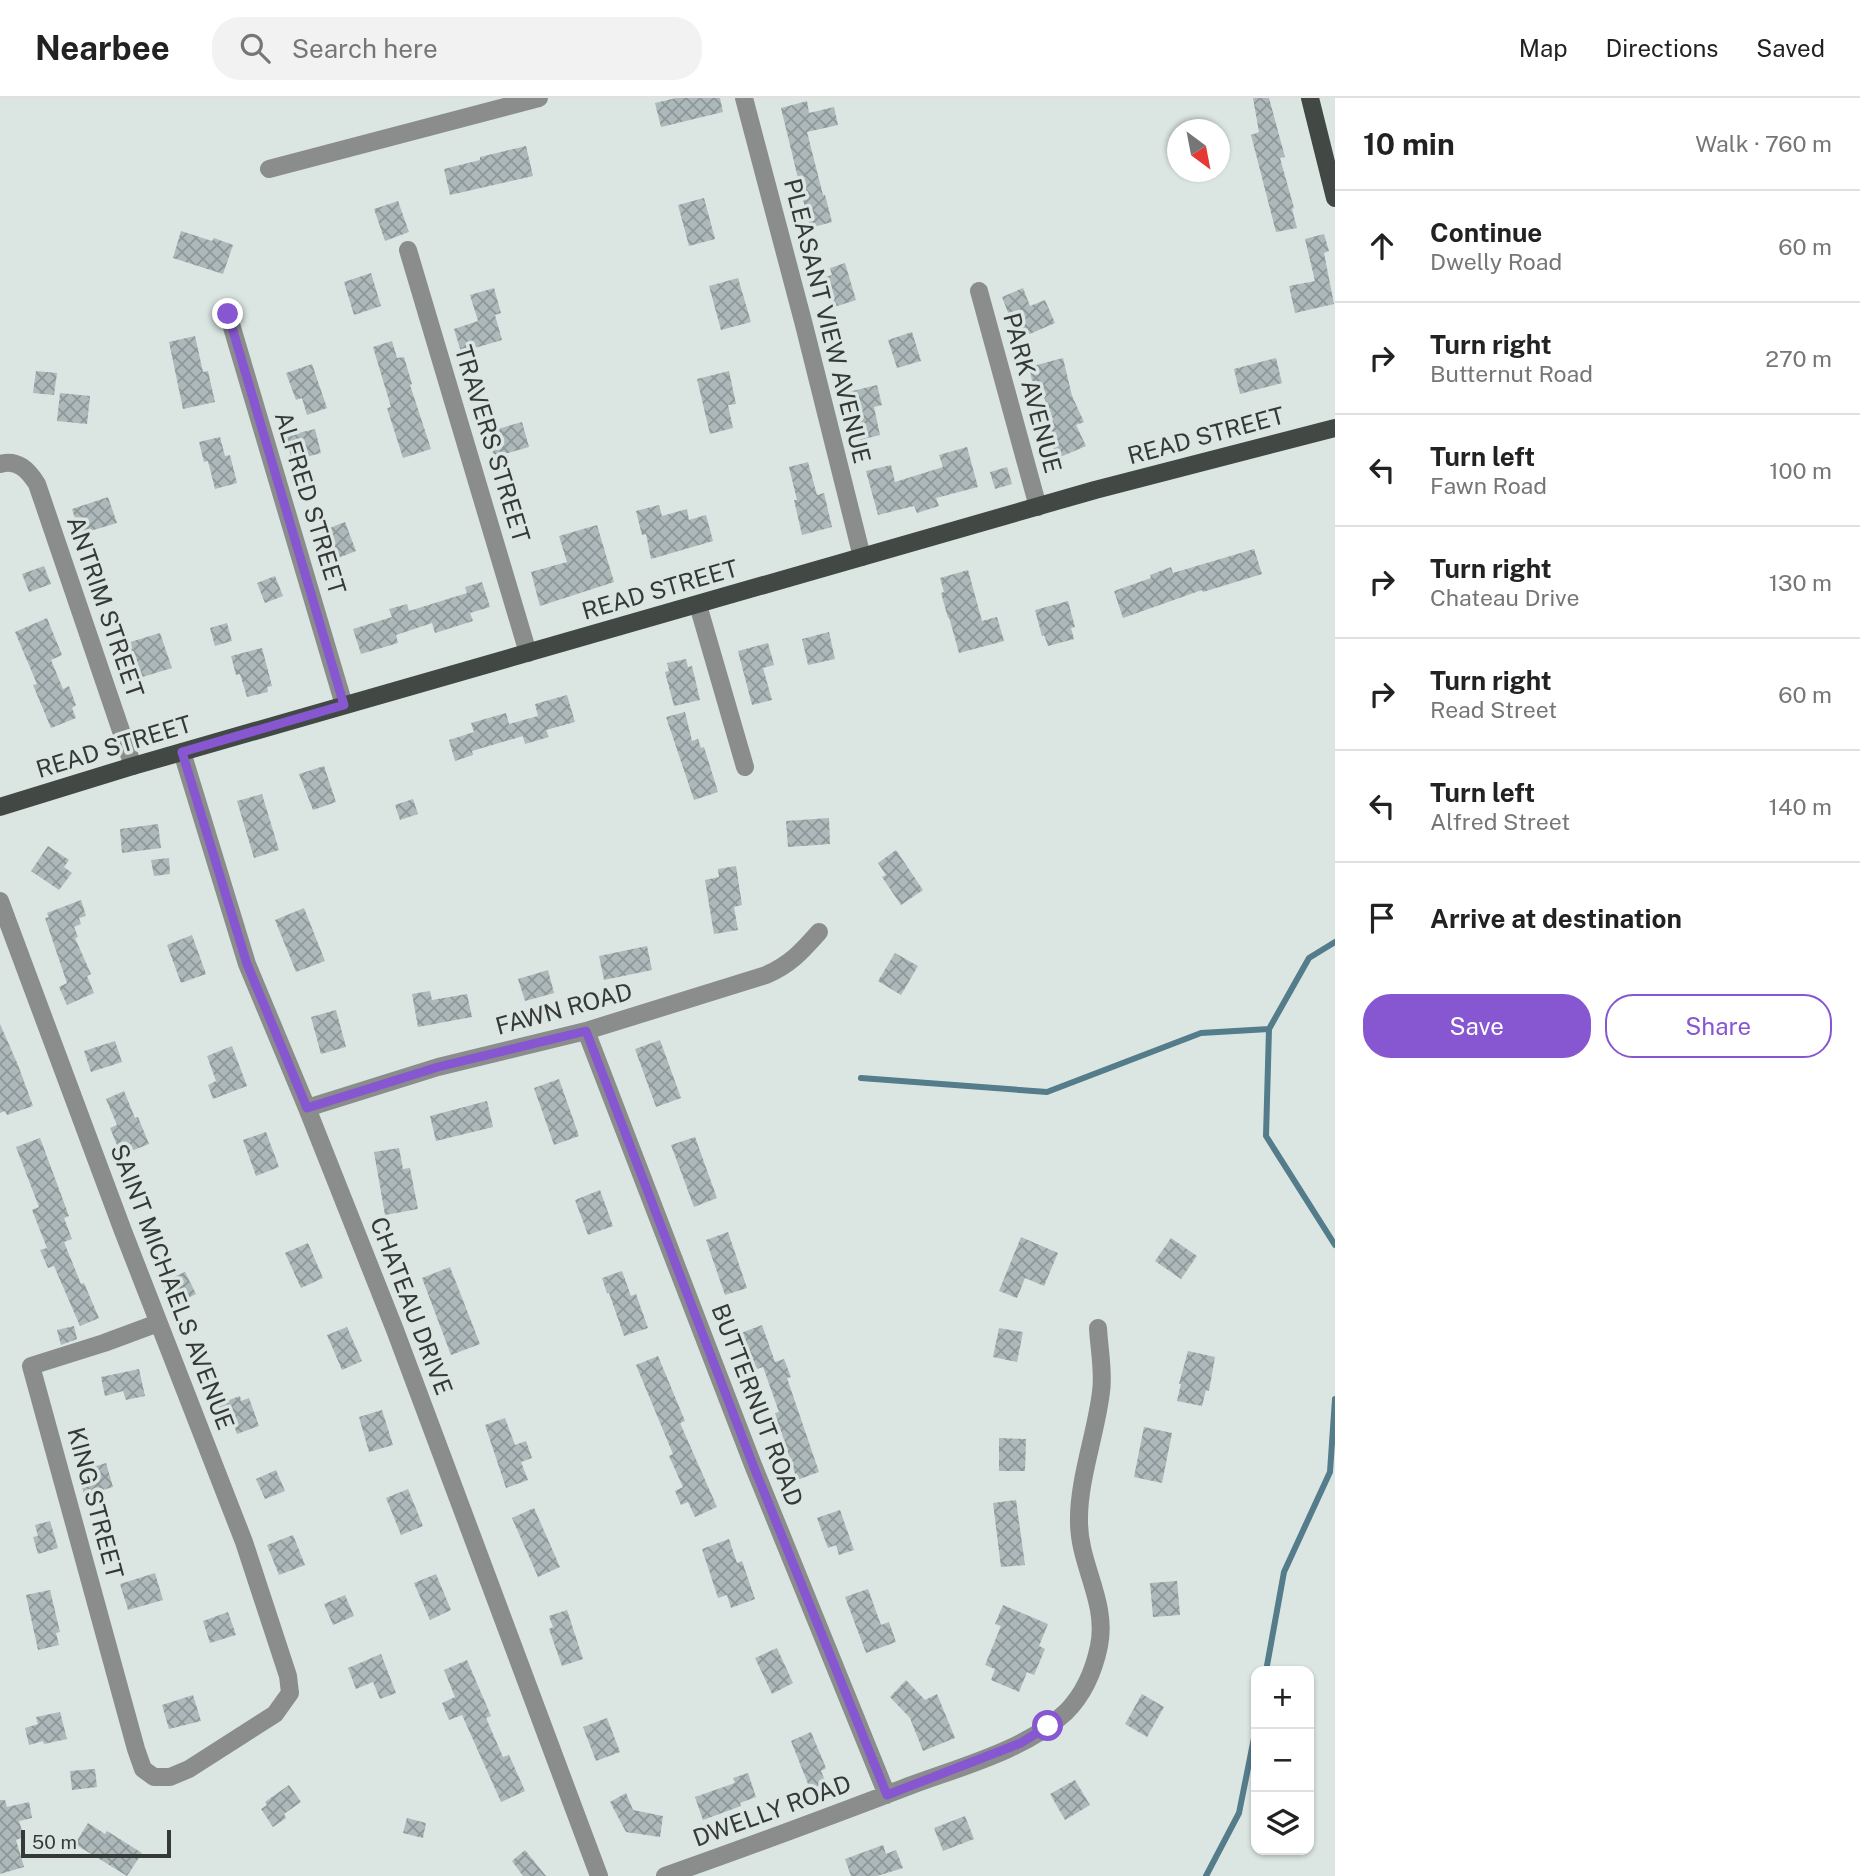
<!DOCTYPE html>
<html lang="en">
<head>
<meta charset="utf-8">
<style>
	body { margin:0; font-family:"Public Sans",sans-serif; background:#f2f2f2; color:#222 }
	.controls { position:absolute; right:21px; bottom:21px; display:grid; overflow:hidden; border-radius:14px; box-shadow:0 2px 5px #0004 }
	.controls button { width:63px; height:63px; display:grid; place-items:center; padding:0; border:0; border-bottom:2px solid #e0e0e0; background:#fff; color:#222; font:35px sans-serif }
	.compass { position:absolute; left:1167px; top:21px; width:63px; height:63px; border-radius:50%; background:#fff; box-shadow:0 2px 5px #0004; rotate:148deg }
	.scale { position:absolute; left:21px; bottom:18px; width:150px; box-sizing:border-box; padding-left:7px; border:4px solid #353938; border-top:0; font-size:19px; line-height:24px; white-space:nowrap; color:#353938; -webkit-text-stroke:5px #dbe6e3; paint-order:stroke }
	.stop { position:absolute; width:21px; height:21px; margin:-16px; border:5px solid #8657d0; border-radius:50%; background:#fff }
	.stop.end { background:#8657d0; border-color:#fff; box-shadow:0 2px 7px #0008 }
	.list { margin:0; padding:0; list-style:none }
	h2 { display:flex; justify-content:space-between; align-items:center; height:91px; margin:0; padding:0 28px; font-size:30px }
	h2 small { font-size:23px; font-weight:400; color:#767676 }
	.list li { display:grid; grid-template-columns:46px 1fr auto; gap:21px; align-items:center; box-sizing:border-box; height:112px; padding:0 28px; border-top:2px solid #e0e0e0 }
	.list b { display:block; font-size:26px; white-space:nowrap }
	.list p { margin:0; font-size:23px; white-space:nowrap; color:#767676 }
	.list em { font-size:23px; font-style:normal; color:#767676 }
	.actions { display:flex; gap:14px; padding:21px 28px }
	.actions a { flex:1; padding:16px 0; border:2px solid #8657d0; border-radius:28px; text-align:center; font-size:24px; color:#8657d0 }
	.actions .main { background:#8657d0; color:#fff }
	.icon { flex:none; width:38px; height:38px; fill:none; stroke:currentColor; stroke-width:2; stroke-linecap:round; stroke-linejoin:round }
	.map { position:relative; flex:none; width:1335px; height:1778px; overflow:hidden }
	header { display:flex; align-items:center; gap:42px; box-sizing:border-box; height:98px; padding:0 35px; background:#fff; border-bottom:2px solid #e0e0e0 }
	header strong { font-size:33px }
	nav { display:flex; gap:38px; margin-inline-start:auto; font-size:24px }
	.search { width:490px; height:63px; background:#f2f2f2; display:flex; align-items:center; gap:18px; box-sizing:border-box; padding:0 24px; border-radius:28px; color:#767676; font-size:26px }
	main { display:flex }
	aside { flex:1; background:#fff }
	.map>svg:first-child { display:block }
</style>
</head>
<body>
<header>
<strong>Nearbee</strong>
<div class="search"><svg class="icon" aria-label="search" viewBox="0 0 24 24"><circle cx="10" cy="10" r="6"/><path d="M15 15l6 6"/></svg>Search here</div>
<nav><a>Map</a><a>Directions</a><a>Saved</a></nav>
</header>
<main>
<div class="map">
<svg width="1335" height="1778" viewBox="0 0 1335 1778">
	<defs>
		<pattern id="building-cross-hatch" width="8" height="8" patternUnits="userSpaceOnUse" patternTransform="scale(1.75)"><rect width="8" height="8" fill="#acb8b9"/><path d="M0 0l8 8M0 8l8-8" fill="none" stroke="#8d9797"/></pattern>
	</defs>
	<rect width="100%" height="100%" fill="#dbe6e3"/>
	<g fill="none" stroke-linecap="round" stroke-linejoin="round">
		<path stroke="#547c8b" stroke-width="6" d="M1335 844 1309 860 1269 931 1266 1038 1335 1147
			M861 980 1047 994 1201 935 1269 931
			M1266 1573 1284 1474 1330 1374 1335 1301
			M1206 1778 1239 1715 1256 1630"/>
	</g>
	<path fill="url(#building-cross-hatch)" d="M676 0H720L723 14 661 29 655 5Z
		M1253 0H1269L1285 59 1280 60 1294 110 1292 111 1297 130 1276 134 1251 37 1259 34Z
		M807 3 809 15 834 9 838 27 807 34 823 97H825L832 124 810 130 781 10Z
		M526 48 533 78 450 97 444 71 480 62V59Z
		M704 100 715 141 689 148 678 107Z
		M398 103 409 134 385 143 374 111Z
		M181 133 212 143 214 140 233 147 223 176 173 160Z
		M1324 136 1329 153 1324 155 1334 206 1295 215 1289 188 1315 183 1305 141Z
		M845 165 856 202 831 210 822 180 832 177 830 170Z
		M371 175 381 208 354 217 344 184Z
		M738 180 751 224 721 232 709 188Z
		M494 190 501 215 495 217 502 242 461 254 454 231 478 223 470 197Z
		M1023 190 1030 208 1045 202 1055 225 1016 242 1005 218 1009 217 1002 199Z
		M912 234 921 263 897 270 888 242Z
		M195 238 203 274 208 273 215 304 183 311 169 244Z
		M392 243 397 260 404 259 412 286 410 287 431 351 403 360 387 310 391 309 373 249Z
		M1063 260 1072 298 1084 324 1076 327 1086 348 1058 360 1047 336 1052 334 1047 323 1053 321 1040 290 1034 291 1029 269Z
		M1276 260 1282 285 1240 296 1234 271Z
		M312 266 327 310 307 317 302 300 296 302 286 275Z
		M36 273 57 275 54 297 33 295Z
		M729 273 736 306 728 307 733 330 710 336 697 281Z
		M877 287 882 307 874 309 880 337 860 342 853 315 849 316 844 295Z
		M60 295 90 298 87 326 57 323Z
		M522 324 529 349 494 359 487 334Z
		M315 331 321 355 292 363 286 338Z
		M220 339 225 358 230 357 237 385 215 391 208 363 204 364 199 344Z
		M967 349 978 389 936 400 939 408 917 415 914 408 878 417 866 373 891 367 895 384 943 369 939 357Z
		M808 364 817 397 824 395 832 429 802 437 794 402H797L789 369Z
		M1007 369 1012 386 995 391 990 374Z
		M108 399 117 425 80 436 72 411Z
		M659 407 662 418 687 411 689 422 706 417 713 443 651 461 646 436 642 437 636 413Z
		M345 424 356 453 333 462 322 433Z
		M597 427 614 484 540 508 531 474 567 464 559 438Z
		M1254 451 1262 476 1203 494 1202 492 1123 520 1114 493 1151 480 1150 477 1171 469 1173 475Z
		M44 468 51 486 29 494 22 476Z
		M968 472 982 523 997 519 1004 543 959 555 949 519 948 520 941 495 944 494 940 480Z
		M275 478 283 498 265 505 257 485Z
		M482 484 490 509 470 515 473 523 435 535 432 525 396 537 398 545 361 556 353 531 392 519 389 511 407 506 409 513 467 495 465 489Z
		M1068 503 1075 529 1071 530 1074 541 1048 548 1044 537 1042 538 1035 512Z
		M47 520 62 557 51 562 63 591 69 588 76 607 72 610 76 620 51 630 33 587 37 586 15 534Z
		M227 525 232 543 215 548 210 530Z
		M829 534 835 561 808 567 802 541Z
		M160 535 172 570 139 580 127 545Z
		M768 545 774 567 763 570 772 602 752 607 738 553Z
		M262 550 272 588 267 589 268 594 247 599 240 576 236 577 231 558Z
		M686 561 688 569 692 568 700 602 674 608 665 574 669 573 667 565Z
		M567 597 575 624 546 632 549 639 525 646 523 638 472 653 473 657 455 663 449 642 474 634 471 625 506 615 509 626 538 618 535 606Z
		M685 614 692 643 698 641 701 650 704 649 718 694 694 702 666 619Z
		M324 668 336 704 313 712 299 676Z
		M262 696 279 752 254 760 237 703Z
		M413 701 418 716 400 722 395 707Z
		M829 720 830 746 788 749 786 723Z
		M158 726 161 750 122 755 120 731Z
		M48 748 69 762 64 769 72 775 59 792 31 773Z
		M896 752 923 792 901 807 882 779 886 777 878 765Z
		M169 760 170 776 154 778 151 762Z
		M736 768 742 807 734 809 738 832 714 836 705 782 719 779 718 771Z
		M81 802 86 818 79 820 81 826 74 829 78 839 75 840 91 876 87 878 94 895 67 907 59 889 67 885 45 820 49 819 47 815Z
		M304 810 325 863 296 874 275 822Z
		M192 837 206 876 181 885 167 847Z
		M647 848 652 872 604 882 599 858Z
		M895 855 918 868 901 897 878 883Z
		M548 872 554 895 525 903 518 881Z
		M430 893 432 902 467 896 472 919 418 929 412 896Z
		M336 912 346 949 321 956 311 919Z
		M0 926 18 967 33 1008 7 1017 5 1013 0 1015Z
		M660 942 681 1000 656 1009 635 951Z
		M115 943 122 964 91 974 84 953Z
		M232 948 247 988 213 1001 208 987 216 983 207 958Z
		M559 981 579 1038 554 1047 534 990Z
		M124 993 135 1020 138 1019 149 1046 121 1057 110 1030 117 1027 106 1001Z
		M487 1003 493 1029 436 1043 430 1018Z
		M266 1034 279 1069 256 1078 243 1042Z
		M695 1039 717 1100 694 1109 671 1047Z
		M40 1040 69 1118 64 1120 72 1141 64 1144 81 1186 84 1185 99 1220 80 1228 54 1168 48 1170 40 1152 47 1150 32 1112 39 1109 16 1049Z
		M399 1050 403 1071 410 1070 418 1111 385 1117 374 1054Z
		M600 1092 613 1128 588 1137 575 1102Z
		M728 1134 747 1190 725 1197 706 1142Z
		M1021 1139 1058 1155 1044 1188 1025 1180 1017 1200 999 1193Z
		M1171 1140 1197 1158 1181 1181 1155 1163Z
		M308 1145 323 1180 301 1190 285 1155Z
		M450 1169 480 1246 451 1257 422 1180Z
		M622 1173 631 1198 636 1196 648 1230 624 1238 609 1195H607L602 1180Z
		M185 1174 196 1196 173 1207 162 1184Z
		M762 1227 775 1264 784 1261 791 1279 787 1280 819 1374 797 1382 775 1315 779 1314 763 1269 754 1272 741 1235Z
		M74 1228 77 1241 61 1247 57 1232Z
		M347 1229 362 1263 342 1272 327 1237Z
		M999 1230 1023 1234 1017 1264 993 1259Z
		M1188 1253 1215 1259 1209 1293 1206 1292 1202 1308 1177 1303 1181 1286H1179Z
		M658 1258 685 1323 680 1325 717 1409 695 1419 688 1404 681 1407 675 1393 683 1389 669 1358 673 1356 636 1267Z
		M139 1271 145 1298 126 1302 123 1293 105 1298 101 1279Z
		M240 1298 241 1303 249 1300 259 1328 237 1336 232 1322 224 1325 218 1306Z
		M382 1312 393 1347 369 1354 359 1319Z
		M505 1320 515 1347 526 1343 532 1360 521 1364 528 1382 506 1390 485 1327Z
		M1144 1329 1172 1335 1162 1385 1134 1379Z
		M999 1340 1026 1341 1025 1373H999Z
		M106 1365 113 1389 99 1393 100 1396 85 1400 80 1382 93 1378 90 1370Z
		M276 1372 285 1393 265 1401 256 1381Z
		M408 1391 423 1428 401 1437 386 1400Z
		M1016 1402 1025 1467 1001 1469 993 1405Z
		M534 1410 560 1469 538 1479 512 1420Z
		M840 1412 854 1452 839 1457 836 1447 828 1450 817 1420Z
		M50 1423 58 1450 38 1456 33 1439 38 1438 35 1427Z
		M293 1437 305 1467 279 1477 267 1447Z
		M729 1441 737 1465 742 1463 755 1501 731 1510 727 1497 718 1500 702 1451Z
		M155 1475 163 1502 128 1512 120 1486Z
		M436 1476 451 1512 430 1522 414 1485Z
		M1177 1483 1180 1517 1153 1519 1150 1485Z
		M868 1491 881 1527 889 1524 896 1544 866 1555 845 1499Z
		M50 1492 60 1534 56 1535 59 1547 38 1552 26 1497Z
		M345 1497 354 1518 333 1527 324 1506Z
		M1003 1507 1048 1526 1039 1548 1045 1551 1034 1577 1027 1574 1019 1594 991 1582 995 1571 985 1567 1001 1528 995 1526Z
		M567 1512 583 1561 562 1568 549 1531 553 1529 549 1518Z
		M228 1514 236 1537 210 1545 203 1523Z
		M777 1550 793 1585 772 1596 755 1560Z
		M381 1556 396 1595 380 1601 373 1584 356 1591 348 1570Z
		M467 1562 491 1618 486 1620 503 1659 509 1657 525 1693 501 1704 462 1617 449 1622 442 1605 455 1599 444 1572Z
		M906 1582 925 1602 937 1596 955 1640 923 1653 910 1620 890 1599Z
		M1142 1596 1164 1609 1147 1639 1125 1626Z
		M193 1597 201 1623 169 1631 162 1607Z
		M60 1614 67 1641 44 1646 43 1643 29 1647 25 1630 38 1626 36 1619Z
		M607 1620 620 1654 596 1663 583 1629Z
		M811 1634 826 1670 821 1673 826 1685 810 1691 791 1643Z
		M95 1671 97 1689 72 1692 70 1673Z
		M748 1675 756 1699 740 1705 741 1708 703 1722 695 1699 735 1685 733 1680Z
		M1075 1682 1090 1707 1065 1722 1050 1696Z
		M289 1687 301 1704 284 1716 286 1720 273 1729 261 1711 267 1707 265 1704Z
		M626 1695 633 1712 663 1718 660 1739 626 1734 610 1704Z
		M0 1702H5L7 1709 29 1704 32 1720 19 1723 24 1739 16 1742 24 1769 0 1776Z
		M965 1718 974 1741 943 1753 934 1730Z
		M407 1720 426 1725 423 1740 403 1735Z
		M88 1725 105 1736 107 1733 142 1755 127 1778 75 1746Z
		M883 1747 886 1756 896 1752 903 1770 877 1778H851L845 1761Z
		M525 1752 546 1778H523L512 1763Z"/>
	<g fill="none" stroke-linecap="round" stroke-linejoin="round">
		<path stroke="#8a8d8b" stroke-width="18" d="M744 0 804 227 862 459
			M269 71 539 0
			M408 152 528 555
			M979 193 1038 409
			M228 216 344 607
			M0 366C18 361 28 372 37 386L133 668
			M698 507 745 669
			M182 654 247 866 307 1010 395 1232 599 1778
			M0 803 123 1133 244 1444 288 1578 290 1595 275 1616 189 1671 170 1679H154L143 1671 136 1651 31 1268 104 1245 158 1225
			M586 933 753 1367 887 1697
			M307 1010 438 969 586 933 766 877C791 866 802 853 819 834
			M665 1778C747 1749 828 1719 909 1688 960 1669 1026 1652 1066 1614 1083 1597 1094 1572 1099 1548 1108 1504 1079 1467 1079 1424 1078 1383 1096 1336 1101 1294 1104 1274 1099 1250 1098 1230"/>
		<path stroke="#424944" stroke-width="18" d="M1310 0 1335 100
			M0 709 133 668 1095 392 1335 330"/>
	</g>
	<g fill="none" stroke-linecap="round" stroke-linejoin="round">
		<path stroke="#8657d0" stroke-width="9" d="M228 216 344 607 182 654 247 866 307 1010 438 969 586 933 753 1367 887 1697 1021 1645 1048 1628"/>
	</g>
	<g text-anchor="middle" stroke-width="7" stroke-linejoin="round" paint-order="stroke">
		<g font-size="24" fill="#353938" stroke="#dbe6e3">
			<text transform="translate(827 223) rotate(76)" y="8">PLEASANT VIEW AVENUE</text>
			<text transform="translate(1032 295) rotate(75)" y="8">PARK AVENUE</text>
			<text transform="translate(1206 338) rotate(-15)" y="8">READ STREET</text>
			<text transform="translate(492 346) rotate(73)" y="8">TRAVERS STREET</text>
			<text transform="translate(310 405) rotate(73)" y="8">ALFRED STREET</text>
			<text transform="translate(660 492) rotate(-16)" y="8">READ STREET</text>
			<text transform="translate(105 509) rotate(71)" y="8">ANTRIM STREET</text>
			<text transform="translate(114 649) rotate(-17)" y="8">READ STREET</text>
			<text transform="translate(564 911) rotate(-15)" y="8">FAWN ROAD</text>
			<text transform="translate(172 1189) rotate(69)" y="8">SAINT MICHAELS AVENUE</text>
			<text transform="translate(411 1208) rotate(69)" y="8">CHATEAU DRIVE</text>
			<text transform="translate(757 1307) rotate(69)" y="8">BUTTERNUT ROAD</text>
			<text transform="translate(95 1405) rotate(75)" y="8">KING STREET</text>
			<text transform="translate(772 1713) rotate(-20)" y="8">DWELLY ROAD</text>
		</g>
	</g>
</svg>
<div class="controls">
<button>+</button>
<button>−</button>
<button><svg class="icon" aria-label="layers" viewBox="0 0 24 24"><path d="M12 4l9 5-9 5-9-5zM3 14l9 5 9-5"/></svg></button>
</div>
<svg class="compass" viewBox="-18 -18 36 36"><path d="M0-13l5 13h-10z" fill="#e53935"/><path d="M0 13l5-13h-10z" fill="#767676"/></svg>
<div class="scale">50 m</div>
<div class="stop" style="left:1048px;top:1628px"></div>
<div class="stop end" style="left:228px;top:216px"></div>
</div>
<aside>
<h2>10 min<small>Walk · 760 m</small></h2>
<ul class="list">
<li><svg class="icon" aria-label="ahead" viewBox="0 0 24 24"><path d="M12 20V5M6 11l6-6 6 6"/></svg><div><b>Continue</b><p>Dwelly Road</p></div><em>60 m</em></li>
<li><svg class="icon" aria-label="right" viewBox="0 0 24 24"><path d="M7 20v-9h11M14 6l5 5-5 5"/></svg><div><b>Turn right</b><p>Butternut Road</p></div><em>270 m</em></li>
<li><svg class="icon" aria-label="left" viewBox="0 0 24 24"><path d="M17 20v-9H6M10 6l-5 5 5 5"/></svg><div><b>Turn left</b><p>Fawn Road</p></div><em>100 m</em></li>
<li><svg class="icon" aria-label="right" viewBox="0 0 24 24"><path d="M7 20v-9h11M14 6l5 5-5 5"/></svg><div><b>Turn right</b><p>Chateau Drive</p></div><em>130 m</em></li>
<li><svg class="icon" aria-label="right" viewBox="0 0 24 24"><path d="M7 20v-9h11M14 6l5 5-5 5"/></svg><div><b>Turn right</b><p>Read Street</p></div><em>60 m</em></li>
<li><svg class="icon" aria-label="left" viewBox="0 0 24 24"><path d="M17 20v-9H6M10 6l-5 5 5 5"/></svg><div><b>Turn left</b><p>Alfred Street</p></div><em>140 m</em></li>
<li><svg class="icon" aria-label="arrive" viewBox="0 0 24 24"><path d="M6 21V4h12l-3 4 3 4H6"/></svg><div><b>Arrive at destination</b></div></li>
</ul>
<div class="actions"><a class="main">Save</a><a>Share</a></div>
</aside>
</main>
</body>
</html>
